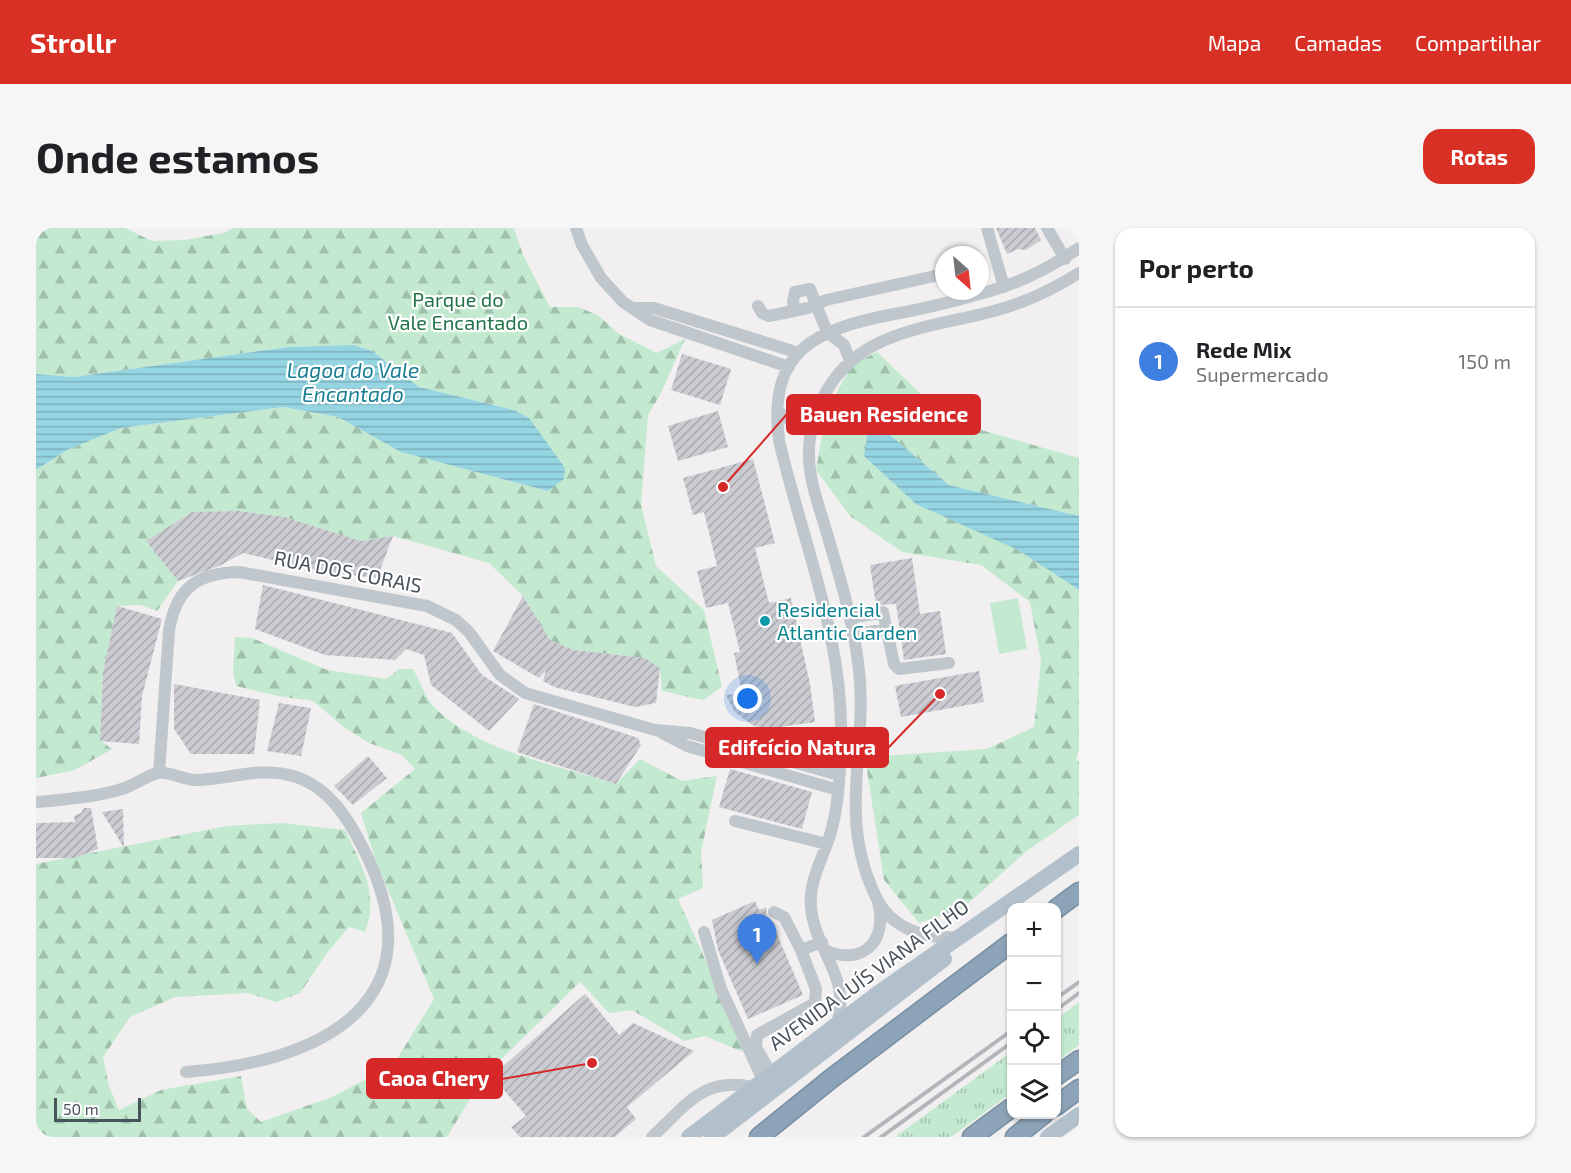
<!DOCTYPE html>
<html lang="pt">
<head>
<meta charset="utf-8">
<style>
	body { margin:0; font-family:"Exo 2",sans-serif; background:#f6f6f6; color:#202124 }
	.controls { position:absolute; right:18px; bottom:18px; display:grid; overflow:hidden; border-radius:12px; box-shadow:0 2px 4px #0004 }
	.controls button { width:54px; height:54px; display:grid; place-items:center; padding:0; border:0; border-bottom:2px solid #e0e0e0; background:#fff; color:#202124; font:30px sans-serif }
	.compass { position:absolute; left:899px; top:18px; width:54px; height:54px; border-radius:50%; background:#fff; box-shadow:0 2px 4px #0004; rotate:153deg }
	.scale { position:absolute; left:18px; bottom:15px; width:87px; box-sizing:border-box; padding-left:6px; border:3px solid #49535b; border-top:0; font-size:16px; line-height:21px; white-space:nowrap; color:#49535b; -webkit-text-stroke:4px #fff; paint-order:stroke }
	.you { position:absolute; left:712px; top:471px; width:21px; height:21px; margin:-15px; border:4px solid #fff; border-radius:50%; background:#1a73e8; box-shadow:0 0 0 9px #1a73e833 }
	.badge { display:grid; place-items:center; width:39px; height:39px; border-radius:50%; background:#d93025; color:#fff; font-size:20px; font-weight:700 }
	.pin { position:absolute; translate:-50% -50px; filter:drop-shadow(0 2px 3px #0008) }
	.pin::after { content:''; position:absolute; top:32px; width:21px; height:18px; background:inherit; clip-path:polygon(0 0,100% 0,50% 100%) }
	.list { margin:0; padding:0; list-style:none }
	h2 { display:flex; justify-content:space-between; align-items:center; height:78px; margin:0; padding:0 24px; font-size:26px }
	h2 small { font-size:20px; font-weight:400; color:#757577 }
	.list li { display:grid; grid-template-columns:39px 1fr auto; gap:18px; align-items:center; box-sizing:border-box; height:108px; padding:0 24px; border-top:2px solid #e0e0e0 }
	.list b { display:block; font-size:22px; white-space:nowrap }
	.list p { margin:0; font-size:20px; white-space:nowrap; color:#757577 }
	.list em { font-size:20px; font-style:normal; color:#757577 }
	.icon { flex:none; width:33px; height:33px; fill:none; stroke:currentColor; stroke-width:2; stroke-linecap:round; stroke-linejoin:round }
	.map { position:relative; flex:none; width:1043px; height:909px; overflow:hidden; border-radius:18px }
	header { display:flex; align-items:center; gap:36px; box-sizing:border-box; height:84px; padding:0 30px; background:#d93025; color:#fff }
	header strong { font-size:28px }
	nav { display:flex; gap:33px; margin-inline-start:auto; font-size:21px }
	.intro { display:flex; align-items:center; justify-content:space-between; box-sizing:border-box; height:144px; padding:0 36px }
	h1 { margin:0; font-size:42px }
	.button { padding:15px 27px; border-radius:18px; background:#d93025; color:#fff; font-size:21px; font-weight:700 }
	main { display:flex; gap:36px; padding:0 36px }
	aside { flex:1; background:#fff; border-radius:18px; box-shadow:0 2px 4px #0004 }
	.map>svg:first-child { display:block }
</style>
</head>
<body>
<header>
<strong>Strollr</strong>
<nav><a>Mapa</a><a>Camadas</a><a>Compartilhar</a></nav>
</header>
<div class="intro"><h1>Onde estamos</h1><a class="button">Rotas</a></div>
<main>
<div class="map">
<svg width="1043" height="909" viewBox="0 0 1043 909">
	<defs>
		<pattern id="grass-tufts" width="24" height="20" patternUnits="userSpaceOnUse" patternTransform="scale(1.5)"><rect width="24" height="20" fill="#c3ead0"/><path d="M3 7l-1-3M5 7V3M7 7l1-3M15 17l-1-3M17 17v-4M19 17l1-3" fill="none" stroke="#a0c0ac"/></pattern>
		<pattern id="forest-firs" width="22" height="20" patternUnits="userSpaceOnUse" patternTransform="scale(1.5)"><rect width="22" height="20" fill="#c3ead0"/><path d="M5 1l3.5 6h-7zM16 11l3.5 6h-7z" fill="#a0c0ac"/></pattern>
		<pattern id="water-rules" width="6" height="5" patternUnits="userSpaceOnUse" patternTransform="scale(1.5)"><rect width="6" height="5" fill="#95d5e2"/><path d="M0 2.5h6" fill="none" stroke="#7cafba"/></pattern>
		<pattern id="building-hatch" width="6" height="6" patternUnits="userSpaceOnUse" patternTransform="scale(1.5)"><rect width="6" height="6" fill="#caccd1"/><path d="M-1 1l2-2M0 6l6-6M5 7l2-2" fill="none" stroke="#a6a8ad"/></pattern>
	</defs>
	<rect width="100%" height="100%" fill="#f1efef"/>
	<path fill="url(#grass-tufts)" d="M1043 774V817L1021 833V791Z
		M975 824V865L915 909H859Z"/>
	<path fill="url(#forest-firs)" d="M0 0H89L116 13 149 12 187 5 198 0H478L487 27 514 79H543L563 88 583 106 621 125 649 111 625 165 612 187 605 277 620 338 668 382 686 459 667 472 626 463 624 440 609 430 537 422 514 412 487 368 453 335 357 308 325 313 248 289 203 283 156 284 110 313 142 353 121 383 104 377 81 378 67 444 64 512 76 521 39 542 0 550V242L31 222 85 200 247 179 302 189 365 224 512 263 493 190 478 182 383 159 336 123 317 117 252 119 38 149 0 146Z
		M841 124 888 169 931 198 1043 230V288L913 257 834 190 982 322 1043 362V520L1040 533 1043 532V587L992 622 926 681 883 695 848 652 829 529 951 521 998 499 1005 433 994 374 945 337 866 324 814 288 780 242 790 186 815 137Z
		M199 409 216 410 291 442 350 451 363 441H377C384 454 390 471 400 481 444 524 522 537 580 556L604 531 646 553 681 548 665 624 667 660 642 671 694 787 707 824 669 808 648 813 596 782 573 785 544 754 448 848 411 909H0V636L190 598 245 595 309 602C325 637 344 665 329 704L313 699 291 725 264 765 240 774 212 765 139 769 94 789 67 829 73 858 83 882 125 862 205 848 211 881 225 894 296 869 358 836 398 771 339 631 325 585 379 541 366 527 333 515 308 499 277 473 242 468 200 458 197 444Z"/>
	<path fill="#c3ead0" d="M982 370 991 421 963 426 954 375Z"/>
	<path fill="url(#water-rules)" d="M317 117 336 123 383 159 478 182 493 190 529 240 528 251 512 263 365 224 302 189 247 179 85 200 31 222 0 242V146L38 149 252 119Z
		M834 190 913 257 1043 288V362L982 322 880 276 828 228Z"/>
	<path fill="url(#building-hatch)" d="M960 0H999L1005 12 990 22 982 21 971 26Z
		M646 126 695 141 684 177 635 162Z
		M682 183 692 219 642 233 632 198Z
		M717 231 739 315 719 320 733 375 755 370 774 456 779 494 730 501 716 497 698 483 690 467 706 465 698 425 704 424 692 375 670 380 661 343 681 338 668 284 657 287 647 250Z
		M203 283 248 289 325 313 357 308 341 350 288 344 207 325 183 338 142 353 110 313 156 284Z
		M876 330 884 386 904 383 910 426 868 432 860 376 840 377 834 337Z
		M227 357 416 405 446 447 483 471 453 503 395 457 388 427 370 421 359 432 289 427 219 401Z
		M487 368 514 412 537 422 609 430 624 440 620 475 599 479 518 459 507 453 510 442 503 450 457 423Z
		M81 378 126 391 106 468 103 516 64 513 67 444Z
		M943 443 948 474 865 489 859 458Z
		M138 456 224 472 218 526H155L138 501Z
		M243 475 275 480 265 528 231 523Z
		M498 476 602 510 605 517 580 556 481 524Z
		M332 528 351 550 317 577 298 558Z
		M694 541 776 564 766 601 683 579Z
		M48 580H55L62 621 39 630H0V595L39 594 38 588 45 585Z
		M87 581 88 620 66 584Z
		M719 673 723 682 730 679 731 688 735 692 767 767 712 791 682 722 676 692Z
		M549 766 583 807 597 795 658 823 591 879 600 891 579 909H484L475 899 490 888 456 848Z"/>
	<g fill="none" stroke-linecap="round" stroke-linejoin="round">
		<defs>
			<path id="highway" d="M1020 681 1043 664
				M1020 848 1043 832
				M1020 878 1043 861
				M723 909 796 850 975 715
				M936 909 975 880
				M979 909 1008 886"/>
		</defs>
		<use href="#highway" stroke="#788fa4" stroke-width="21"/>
		<path stroke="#bfc7cc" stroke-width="12" d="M540 0 546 17 565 50 587 74 614 92 753 139
			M951 0 968 59
			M1011 0 1029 31
			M722 78 726 85 733 88 772 80 790 72 899 48
			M597 80H618L763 125
			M759 83 757 73 759 64 774 61 791 104 808 117 814 133
			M741 182C753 195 762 196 778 191
			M814 390 847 384 858 436 863 441 913 435
			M817 407 851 401
			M626 505 651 518 802 562
			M123 545 133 403C140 360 161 345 203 344L391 378 420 392 433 404 464 447 489 465 619 502 654 505 803 547
			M0 574C29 572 62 569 89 560 100 556 112 547 122 545 132 543 147 551 158 552 191 552 224 538 257 548 292 558 312 590 327 620 406 774 286 834 150 844
			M699 593 791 616
			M738 684 748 689 765 722
			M668 704 685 761 727 852
			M922 709C890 711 857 702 841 671 799 587 834 519 822 434 816 389 803 346 790 302 783 278 773 253 773 227 772 204 781 178 793 159 830 99 904 99 965 81 993 73 1019 60 1043 45
			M791 723C828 738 852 712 842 674
			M801 795C816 750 778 721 775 679 772 652 790 625 796 600 803 573 804 542 805 514 808 409 766 313 743 212 731 121 781 101 858 86 887 81 915 74 944 66 980 57 1012 41 1043 20
			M735 846 720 819 721 807 779 775 780 761 765 722 786 714
			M616 909C650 878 667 848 717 859"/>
		<path stroke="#b2c0cb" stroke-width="16" d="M653 909 841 766 1043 626
			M676 909 908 731
			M1012 909 1043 887"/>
		<use href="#highway" stroke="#8da4b8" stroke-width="18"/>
		<path stroke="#b2b5b9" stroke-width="4" d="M1025 767 1043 754
			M1020 782 1043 765
			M828 909 975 803
			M845 909 975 815"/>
	</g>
	<circle fill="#0f9aa8" stroke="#fff" stroke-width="2" cx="729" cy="393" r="6"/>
	<g text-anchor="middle" stroke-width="4.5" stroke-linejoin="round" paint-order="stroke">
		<g font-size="20" fill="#227448" stroke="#fff">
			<text x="422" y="79">Parque do<tspan x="422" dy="23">Vale Encantado</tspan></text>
		</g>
		<g font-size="20" fill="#49535b" stroke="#fff">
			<text transform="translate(312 344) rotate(11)" y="7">RUA DOS CORAIS</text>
			<text transform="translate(833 747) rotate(-36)" y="7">AVENIDA LUÍS VIANA FILHO</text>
		</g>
		<g font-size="20" fill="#0d838f" stroke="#fff" text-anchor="start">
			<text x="741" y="389">Residencial<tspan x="741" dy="23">Atlantic Garden</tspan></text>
		</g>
		<g font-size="21" font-style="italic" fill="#1b7f93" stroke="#fff">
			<text x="317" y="150">Lagoa do Vale<tspan x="317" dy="24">Encantado</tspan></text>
		</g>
	</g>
	<path fill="none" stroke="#d62828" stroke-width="2" d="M687 259L751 186M904 466L852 520M556 835L466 851"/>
	<g fill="#d62828" stroke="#fff" stroke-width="2">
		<circle cx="687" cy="259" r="6"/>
		<circle cx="904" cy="466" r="6"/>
		<circle cx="556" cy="835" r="6"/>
	</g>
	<g fill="#d62828" stroke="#d62828" stroke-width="2">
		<rect x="751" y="167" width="193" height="39" rx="6"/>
		<rect x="670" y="500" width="182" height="39" rx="6"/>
		<rect x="331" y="831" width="135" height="39" rx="6"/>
	</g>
	<g font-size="21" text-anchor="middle" font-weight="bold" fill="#fff">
		<text x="848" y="194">Bauen Residence</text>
		<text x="761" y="527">Edifcício Natura</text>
		<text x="398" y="858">Caoa Chery</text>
	</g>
</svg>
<div class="controls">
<button>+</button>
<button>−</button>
<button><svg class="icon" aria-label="locate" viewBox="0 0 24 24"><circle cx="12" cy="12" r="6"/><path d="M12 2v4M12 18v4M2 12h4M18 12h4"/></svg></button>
<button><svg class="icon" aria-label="layers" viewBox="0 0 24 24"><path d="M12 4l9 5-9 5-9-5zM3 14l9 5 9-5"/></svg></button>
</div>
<svg class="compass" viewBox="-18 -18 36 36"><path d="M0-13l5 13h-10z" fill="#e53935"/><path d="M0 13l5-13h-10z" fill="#757577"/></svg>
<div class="scale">50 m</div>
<div class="you"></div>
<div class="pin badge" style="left:721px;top:736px;background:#3f7fe0">1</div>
</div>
<aside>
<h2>Por perto<small></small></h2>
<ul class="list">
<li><span class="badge" style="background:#3f7fe0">1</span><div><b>Rede Mix</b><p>Supermercado</p></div><em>150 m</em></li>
</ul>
</aside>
</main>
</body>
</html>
